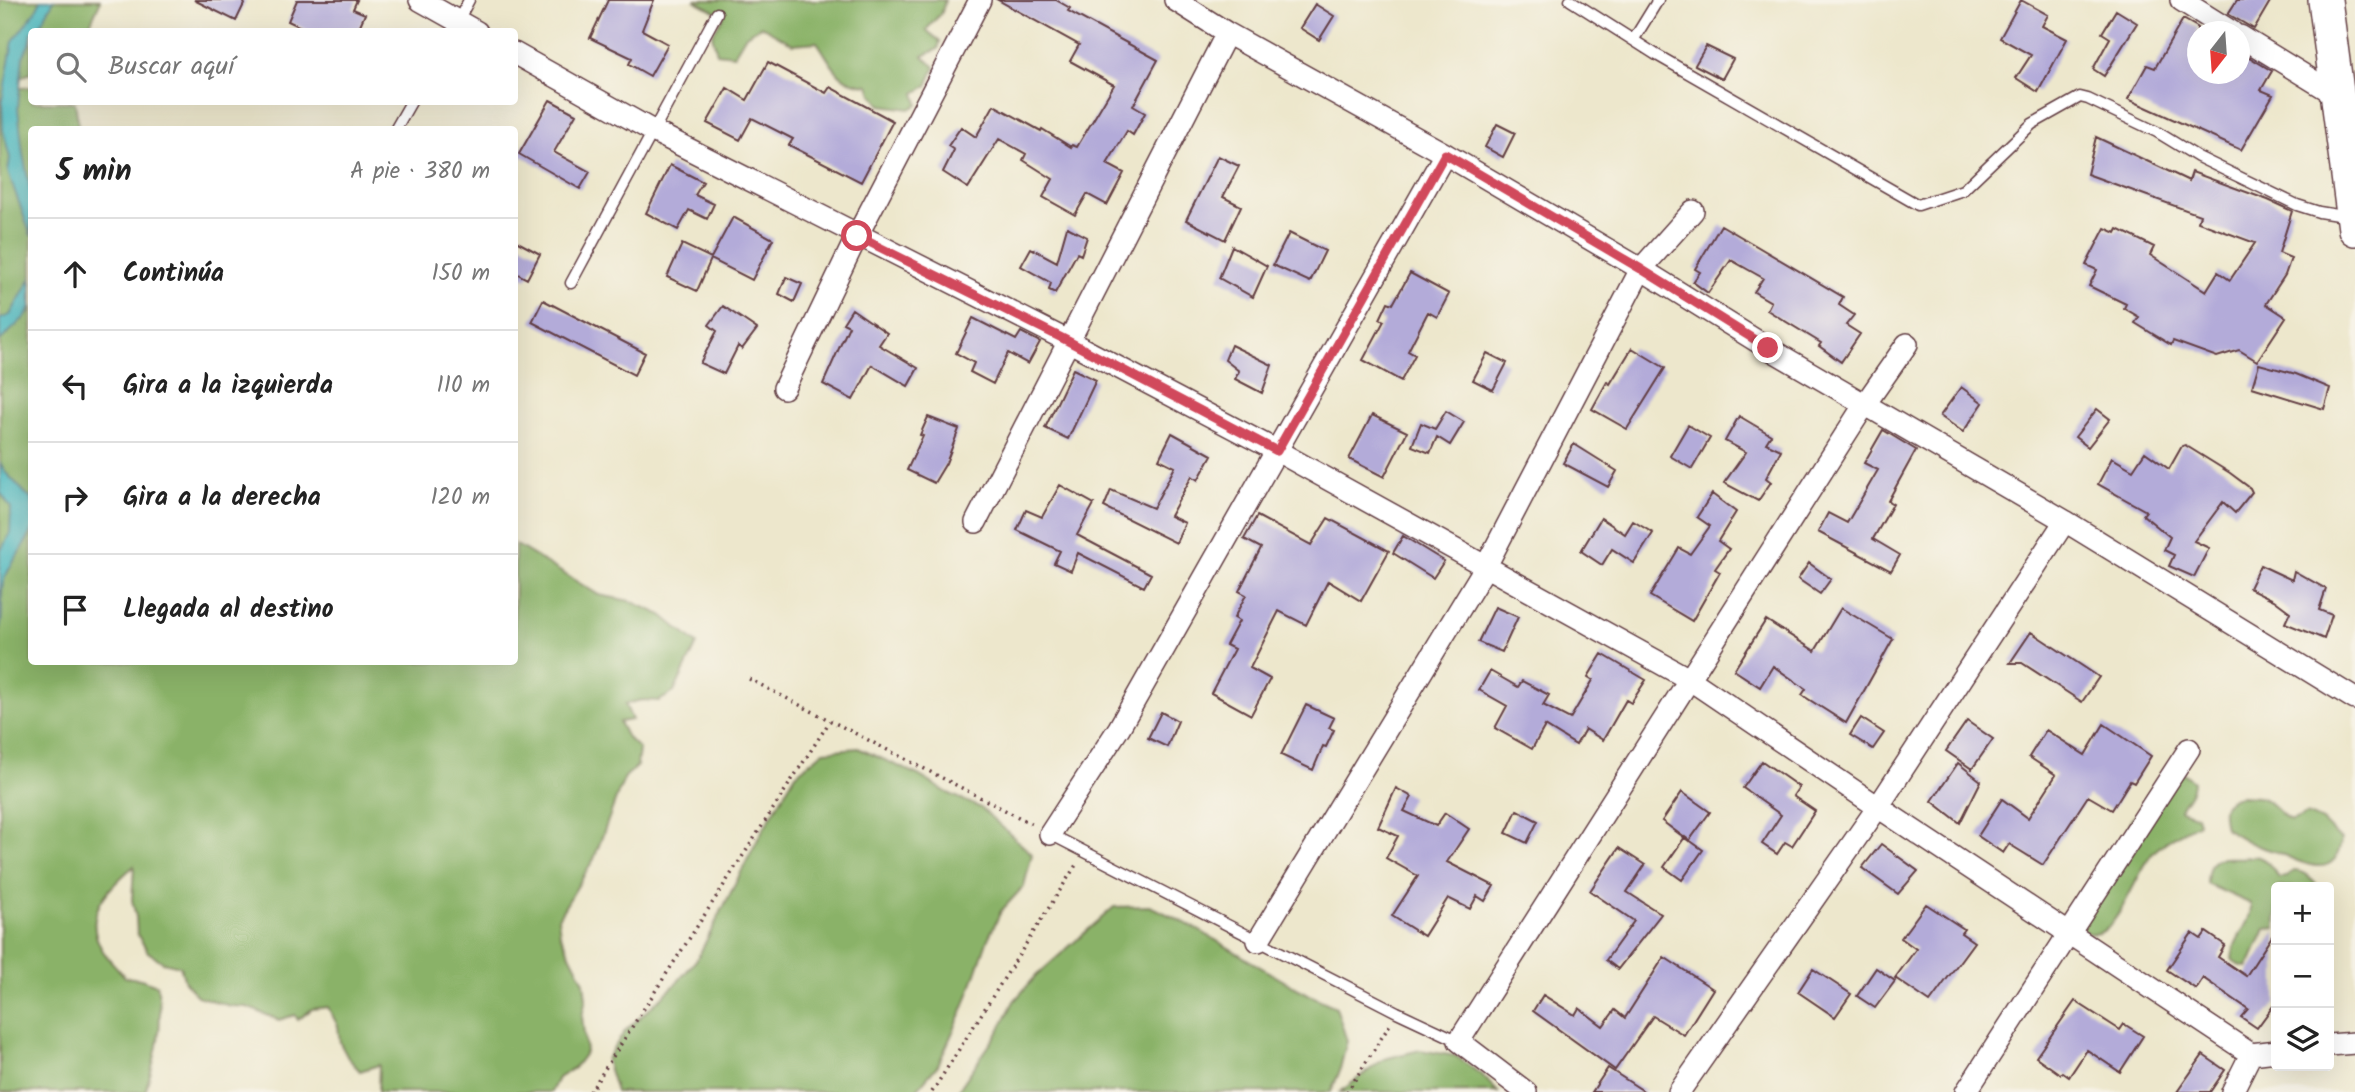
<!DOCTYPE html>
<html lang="es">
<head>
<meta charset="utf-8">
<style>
	body { margin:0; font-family:Kalam,sans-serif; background:#f6f6f6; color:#222 }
	.controls { position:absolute; right:21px; bottom:21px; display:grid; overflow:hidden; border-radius:7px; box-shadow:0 7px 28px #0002 }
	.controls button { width:63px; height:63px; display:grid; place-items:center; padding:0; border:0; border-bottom:2px solid #e0e0e0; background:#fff; color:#222; font:35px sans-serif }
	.compass { position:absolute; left:2187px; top:21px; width:63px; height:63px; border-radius:50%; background:#fff; box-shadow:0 7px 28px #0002; rotate:197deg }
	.stop { position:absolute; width:21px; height:21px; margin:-16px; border:5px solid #d1495b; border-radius:50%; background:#fff }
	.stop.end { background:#d1495b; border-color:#fff; box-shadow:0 2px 7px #0008 }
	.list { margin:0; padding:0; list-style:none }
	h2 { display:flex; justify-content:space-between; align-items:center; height:91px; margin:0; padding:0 28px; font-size:30px }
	h2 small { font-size:23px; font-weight:400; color:#767676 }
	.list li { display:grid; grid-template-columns:46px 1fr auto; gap:21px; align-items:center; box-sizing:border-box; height:112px; padding:0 28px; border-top:2px solid #e0e0e0 }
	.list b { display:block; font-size:26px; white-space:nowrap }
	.list em { font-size:23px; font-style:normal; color:#767676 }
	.icon { flex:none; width:38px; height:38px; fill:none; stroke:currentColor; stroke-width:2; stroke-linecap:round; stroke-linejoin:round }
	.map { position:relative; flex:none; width:2355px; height:1092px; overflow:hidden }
	.search { position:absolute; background:#fff; box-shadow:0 7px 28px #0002; left:28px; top:28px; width:490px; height:77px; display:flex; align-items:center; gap:18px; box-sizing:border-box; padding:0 24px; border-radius:7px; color:#767676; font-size:26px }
	.panel { position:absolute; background:#fff; box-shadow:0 7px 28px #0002; left:28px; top:126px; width:490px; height:539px; border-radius:7px }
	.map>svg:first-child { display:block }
</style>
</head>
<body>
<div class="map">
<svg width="2355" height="1092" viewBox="0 0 2355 1092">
	<rect width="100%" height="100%" fill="#f7f3e8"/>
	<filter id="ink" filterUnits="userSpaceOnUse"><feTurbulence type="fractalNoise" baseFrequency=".0143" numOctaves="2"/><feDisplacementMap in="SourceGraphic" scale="14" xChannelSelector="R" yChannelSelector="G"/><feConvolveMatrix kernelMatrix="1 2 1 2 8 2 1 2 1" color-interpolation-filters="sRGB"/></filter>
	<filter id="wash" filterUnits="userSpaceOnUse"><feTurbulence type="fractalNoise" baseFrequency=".00686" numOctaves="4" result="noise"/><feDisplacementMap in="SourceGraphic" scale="28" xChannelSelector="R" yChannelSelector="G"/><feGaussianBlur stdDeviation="1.57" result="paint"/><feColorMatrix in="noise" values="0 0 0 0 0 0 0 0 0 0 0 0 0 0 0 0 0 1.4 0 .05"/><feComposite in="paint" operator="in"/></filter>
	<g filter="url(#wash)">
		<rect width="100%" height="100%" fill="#ede7cc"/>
		<path fill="#8ab268" stroke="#6a684a" stroke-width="2" d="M0 0H100V2L87 31 32 32 31 74H28L20 78 17 86 21 88 31 87 32 102H75L78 122 76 129 32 130V662H514L515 544 599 595 630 601 662 615 697 644 674 692 659 701 642 700 625 704 632 720 619 722 626 736 639 749 637 766 625 777 618 793 594 859 558 918 560 934 584 982 586 999 582 1016 586 1052 574 1068 558 1078 551 1092H378L379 1065 360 1071 348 1058 340 1043 338 1026 328 1007 312 1009 298 1020 295 1015 279 1020 247 1007 230 1006 197 996 185 982 180 966 163 962 148 952 137 934 136 917 132 900 134 866C108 888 80 915 103 951 109 960 118 968 125 977L141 979 157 985C165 1022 156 1056 145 1092H0Z
			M694 0H945L942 12 926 30 940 41 938 49 923 56 935 67 927 86 915 93 918 104 910 109 881 105 872 94 869 85C836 83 834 66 817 42L793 44 761 26 746 35 734 55 717 53 712 35 724 16Z
			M858 748 918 775 948 793 981 808 1032 854 1024 886 1001 911 987 941 965 1005 938 1065 915 1092H616L606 1060 625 1031 675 985 697 959 761 833 796 774 824 751Z
			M2180 770 2193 781C2193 794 2184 799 2180 810L2196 815 2198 823C2183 832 2165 840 2153 853 2137 871 2120 926 2099 933 2094 935 2089 933 2084 932L2072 910 2078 895 2084 888 2100 878 2124 845 2131 820Z
			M2240 796C2246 797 2252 796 2258 797 2271 799 2279 815 2291 821L2307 814 2322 821 2341 840C2337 881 2304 864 2279 853 2272 850 2265 849 2258 846 2246 842 2236 834 2225 828 2221 810 2220 800 2240 796Z
			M2255 856C2268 859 2272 868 2279 878L2287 877 2293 871C2308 871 2309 880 2320 887H2276V928L2265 929 2252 959 2247 967 2238 965 2232 959C2233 937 2252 925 2251 904L2207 884C2208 845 2229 863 2255 856Z
			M1149 906C1215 933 1271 980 1336 1007L1347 1041 1339 1073 1331 1092H957L999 1031 1014 1001 1036 976 1114 907Z
			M1420 1050 1456 1056 1484 1077 1498 1092H1340L1384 1059Z"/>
		<path fill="#48b7be" stroke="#496b74" stroke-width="2" d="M41 0H54L37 31 32 32 31 40 23 57 18 107 23 154 31 193V236L8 172 10 158 3 130 2 100 13 41 35 12Z
			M31 278V307L26 316 0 341V319L10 315Z
			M0 462 5 472 31 499C32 508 33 519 32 528 28 545 9 563 3 583 0 599 4 613 0 628V552L10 533 11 508 0 492Z"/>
		<g id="blocks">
			<path fill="#b3abd9" d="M194 0H246L236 21Z
				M297 0H357L353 9 365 14 357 32H311L288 21Z
				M608 0H654L642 30 668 44 650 76 629 64 632 58 590 38Z
				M998 0H1056L1070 8 1068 11 1158 60 1133 106 1145 113 1133 135 1127 131 1107 164 1124 173 1107 205 1087 194 1075 215 1043 197 1053 179 1023 160 1026 154 999 139 968 188 943 172 954 150 948 146 961 127 976 137 994 105 1041 131 1042 129 1071 147 1072 145 1077 147 1114 85 1070 61 1079 45Z
				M2021 0 2048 15 2042 26 2067 39 2038 92 2016 78 2031 55 2000 38Z
				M2237 0H2271L2254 29 2228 14Z
				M1315 4 1334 16 1319 40 1300 28Z
				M2116 10 2137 23 2104 76 2093 69 2110 38 2102 33Z
				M2183 19 2197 27V74H2239V51L2272 71 2261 90 2273 95 2241 150 2128 99 2147 65 2155 68Z
				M1706 46 1733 59 1722 79 1695 65Z
				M768 62 826 93 830 87 893 121 861 182 789 145 793 139 752 118 740 140 707 123 727 88 747 100Z
				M550 100 576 114 554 152 590 172 580 189 519 154Z
				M1497 124 1515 133 1503 157 1485 147Z
				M2096 137 2189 181 2192 172 2268 200 2292 211 2279 253 2291 258 2285 275 2266 304 2286 317 2257 361 2239 350 2217 357 2173 341 2171 345 2135 323 2139 317 2124 308 2126 304 2089 286 2097 270 2086 265 2105 228 2116 233 2118 229 2154 247 2150 255 2206 291 2218 272 2230 280 2255 243 2198 222 2200 215 2087 174Z
				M1218 156 1239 166 1223 197 1241 206 1225 240 1186 220Z
				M670 165 703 182 695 195 714 204 707 219 689 210 678 230 646 213Z
				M733 217 773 239 752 280 711 259 697 291 667 277 682 244 711 258Z
				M1721 225 1843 297 1839 305 1854 315 1846 325 1860 334 1841 362 1819 346 1821 343 1767 310 1771 302 1754 292 1763 278 1731 260 1708 293 1693 282 1700 272 1695 269Z
				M1067 227 1087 237 1081 255 1077 253 1055 293 1049 290 1051 283 1021 266 1031 248 1057 262Z
				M1289 233 1325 251 1310 282 1273 265Z
				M514 240 540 254 527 279 514 272Z
				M1232 246 1267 266 1253 297 1219 278Z
				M1410 273 1449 294 1437 317 1428 312 1408 351 1415 355 1401 381 1363 360 1384 321 1380 319 1388 302 1393 304Z
				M786 277 802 284 794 302 779 294Z
				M543 300 645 353 634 375 532 322Z
				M723 306 757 329 742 349 738 346 724 374 700 363 717 331 709 325Z
				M852 309 887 333 879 345 918 368 908 386 872 365 853 400 823 384 849 326 843 323Z
				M973 318 1016 340 1021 332 1040 342 1028 364 1008 353 993 384 970 372 974 363 956 353Z
				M1231 345 1272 365 1262 393 1235 379 1239 371 1225 360Z
				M1632 348 1665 368 1627 429 1592 409 1607 382 1610 384Z
				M1487 353 1507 363 1493 390 1473 380Z
				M2259 364 2296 374 2330 388 2324 409 2252 387Z
				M1073 369 1096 380 1068 439 1045 428Z
				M1961 387 1983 403 1963 432 1940 416Z
				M2097 409 2110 419 2088 447 2075 437Z
				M1446 411 1464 422 1450 445 1437 437 1430 453 1412 446 1421 423 1435 429Z
				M1372 415 1407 432 1384 477 1349 459Z
				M1739 416 1771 435 1766 443 1781 450 1766 478 1771 482 1758 501 1724 483 1746 452 1725 441Z
				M928 417 959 429 946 463 934 483 907 470 923 436 920 435Z
				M1688 425 1710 438 1692 469 1670 456Z
				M1883 430 1916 450 1888 501 1893 504 1873 539 1900 555 1891 571 1818 532 1828 513 1847 523 1878 470 1864 463Z
				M1172 433 1212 455 1198 480 1192 476 1170 516 1185 523 1176 543 1104 507 1111 490 1153 508 1175 467 1159 459Z
				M1574 444 1617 471 1608 487 1563 463Z
				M2185 445 2230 473 2250 488 2252 492 2235 513 2223 502 2194 541 2209 548 2194 577 2169 566 2174 555 2164 550 2170 537 2143 515 2146 511 2098 484 2112 458 2133 470 2145 452 2169 469 2182 446Z
				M1060 485 1094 504 1077 535 1151 574 1144 587 1078 553 1071 571 1054 563 1060 551 1017 530 1026 510 1042 517Z
				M1712 494 1736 512 1718 541 1729 549 1715 569 1720 572 1692 621 1650 596 1679 548 1690 554 1710 526 1697 517Z
				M1257 516 1311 545 1328 518 1389 551 1361 601 1328 581 1306 625 1279 611 1250 668 1270 679 1251 715 1211 693 1234 649 1226 645 1239 621 1234 618 1246 595 1239 591 1261 548 1244 539Z
				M1601 518 1625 534 1633 521 1653 533 1634 563 1612 549 1602 565 1581 551Z
				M1403 536 1444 561 1433 578 1393 553Z
				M1809 563 1831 579 1820 594 1798 579Z
				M2260 565 2292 580 2294 571 2326 589 2319 610 2332 615 2324 639 2285 623 2290 612 2274 600 2249 588Z
				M1495 607 1518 617 1502 652 1478 642Z
				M1841 608 1893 639 1846 723 1802 695 1806 689 1773 666 1760 687 1734 670 1766 620 1815 651Z
				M2031 632 2099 677 2082 702 2022 663H2010Z
				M1602 654 1646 680 1631 703 1626 700 1603 740 1585 729 1576 745 1545 726 1532 749 1495 728 1507 706 1479 690 1490 671 1518 687 1522 681 1549 695 1543 705 1570 719 1593 680 1588 677Z
				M1306 705 1334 718 1329 728 1334 730 1326 747 1323 746 1313 770 1281 755Z
				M1161 712 1178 721 1167 747 1148 738Z
				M1861 718 1884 733 1873 749 1850 735Z
				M1967 721 1993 739 1972 769 1946 751Z
				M2104 724 2151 756 2134 783 2130 781 2112 810 2088 796 2043 865 2009 844 2003 853 1978 836 2002 799 2028 818 2038 803 2056 775 2029 757 2046 730 2085 755Z
				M1762 761 1799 787 1793 796 1815 811 1792 846 1785 842 1777 854 1762 844 1781 815 1743 788Z
				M1958 763 1981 781 1960 823 1932 801Z
				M1396 788 1412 797 1404 811 1436 826 1445 813 1469 829 1447 862 1494 886 1485 901 1477 896 1470 909 1448 898 1424 936 1392 916 1418 876 1386 858 1398 836 1378 827Z
				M1682 792 1710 812 1689 841 1662 821Z
				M1517 810 1538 821 1527 843 1506 833Z
				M1685 837 1703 850 1682 880 1664 867Z
				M1881 844 1918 871 1898 894 1862 868Z
				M1619 848 1645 865 1627 892 1661 914 1618 969 1606 960 1634 921 1590 891Z
				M1926 904 1964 929 1961 933 1974 942 1930 1002 1895 978 1916 949 1901 938Z
				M2276 930V1002L2257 1028 2241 1017 2248 1009 2203 978 2196 989 2167 970 2192 933 2201 939 2206 932 2225 945 2218 957 2246 976Z
				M1664 957 1713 989 1684 1035 1653 1016 1615 1070 1533 1011 1543 995 1575 1015 1579 1008 1603 1026 1615 1010 1625 1018Z
				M1876 968 1895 981 1875 1008 1857 996Z
				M1813 969 1851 994 1835 1017 1798 992Z
				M2075 1001 2120 1030 2124 1024 2143 1036 2120 1072 2087 1050 2069 1077 2062 1072 2060 1074 2036 1057Z
				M2203 1055 2225 1070 2210 1092H2177Z
				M1608 1068 1645 1092H1592Z"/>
		</g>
	</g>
	<g filter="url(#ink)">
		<use href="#blocks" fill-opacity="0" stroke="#623d43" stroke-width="2"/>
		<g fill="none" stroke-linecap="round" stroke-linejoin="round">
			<defs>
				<path id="service" d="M1570 0 1655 54 1918 205 1963 190 2032 124 2080 97 2088 99 2157 132 2198 157 2297 205 2319 212 2350 217
					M452 32 469 0
					M1634 39 1658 0
					M395 130 411 102
					M571 283 717 13
					M1050 834 1397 1012 1459 1041"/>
				<path id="minor" d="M420 0 477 32
					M1175 0 1227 33 1445 154 1641 269 1768 348 2065 521 2355 699
					M2181 0 2232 32
					M2240 36 2338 96
					M514 53 653 131 1068 341 1277 451 1689 679 1878 807 2251 1054 2276 1051
					M784 388 857 236 980 0
					M976 522 1227 33
					M1050 834 1119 728 1445 154
					M1258 941 1486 566 1641 269 1693 211
					M2329 1045 2355 1043
					M1526 1092 1459 1041 1865 404 1907 344
					M1679 1092 1878 807 2065 521
					M1966 1092 2189 749
					M2232 1092 2251 1054"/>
				<path id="primary" d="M2325 0 2355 229"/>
			</defs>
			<use href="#service" stroke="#623d43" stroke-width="13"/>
			<use href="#minor" stroke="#623d43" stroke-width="24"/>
			<use href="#primary" stroke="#623d43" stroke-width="36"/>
			<path stroke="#623d43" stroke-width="3.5" stroke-dasharray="2 5" stroke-linecap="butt" d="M749 679 1034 825
				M590 1092 830 721
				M932 1092 1076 865
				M1347 1092 1391 1023"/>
			<use href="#service" stroke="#fff" stroke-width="10"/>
			<use href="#minor" stroke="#fff" stroke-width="21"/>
			<use href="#primary" stroke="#fff" stroke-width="33"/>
		</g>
	</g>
	<g fill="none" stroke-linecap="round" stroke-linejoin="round" filter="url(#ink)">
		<path stroke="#d1495b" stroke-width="9" d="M857 236 1068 341 1277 451 1445 154 1641 269 1768 348"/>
	</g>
</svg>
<div class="controls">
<button>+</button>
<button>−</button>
<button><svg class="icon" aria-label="layers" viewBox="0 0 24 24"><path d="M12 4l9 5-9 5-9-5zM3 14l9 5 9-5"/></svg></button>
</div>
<svg class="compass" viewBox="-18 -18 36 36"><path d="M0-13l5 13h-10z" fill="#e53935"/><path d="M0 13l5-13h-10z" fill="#767676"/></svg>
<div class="stop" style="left:857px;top:236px"></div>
<div class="stop end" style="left:1768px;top:348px"></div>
<div class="search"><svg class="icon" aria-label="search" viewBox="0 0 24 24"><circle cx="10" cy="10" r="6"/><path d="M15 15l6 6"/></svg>Buscar aquí</div>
<section class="panel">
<h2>5 min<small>A pie · 380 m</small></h2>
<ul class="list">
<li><svg class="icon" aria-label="ahead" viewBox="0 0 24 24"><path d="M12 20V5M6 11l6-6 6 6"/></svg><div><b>Continúa</b></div><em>150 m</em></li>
<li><svg class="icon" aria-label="left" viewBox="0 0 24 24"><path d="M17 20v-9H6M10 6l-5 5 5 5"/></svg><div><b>Gira a la izquierda</b></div><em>110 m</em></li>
<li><svg class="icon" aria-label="right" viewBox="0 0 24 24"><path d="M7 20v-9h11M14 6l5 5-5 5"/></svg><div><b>Gira a la derecha</b></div><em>120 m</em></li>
<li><svg class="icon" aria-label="arrive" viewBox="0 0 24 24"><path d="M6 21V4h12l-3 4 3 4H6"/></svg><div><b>Llegada al destino</b></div></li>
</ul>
</section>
</div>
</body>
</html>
